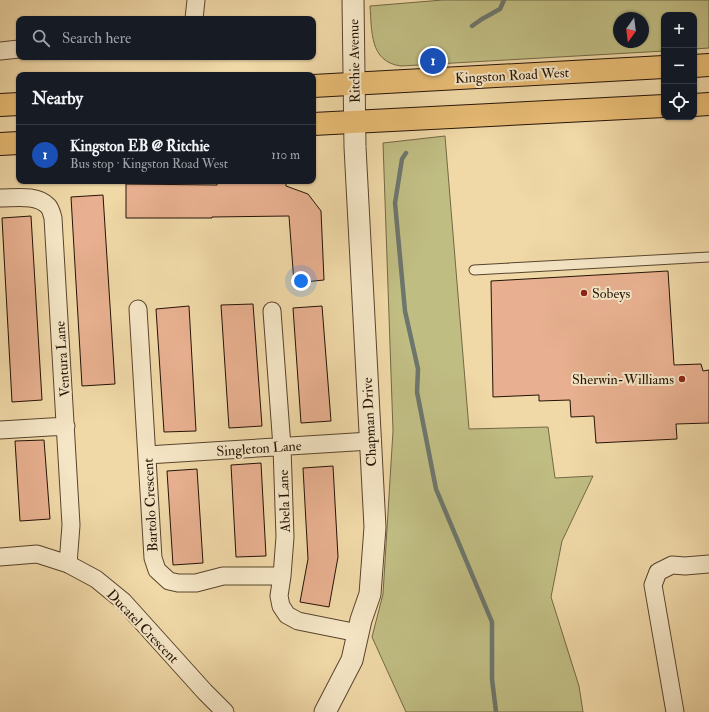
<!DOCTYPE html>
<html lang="en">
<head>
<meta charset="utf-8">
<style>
	body { margin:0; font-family:"IM FELL Double Pica",serif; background:#20242c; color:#f1f3f6 }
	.controls { position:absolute; right:12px; top:12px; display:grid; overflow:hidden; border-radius:8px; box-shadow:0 1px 3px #0004 }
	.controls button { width:36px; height:36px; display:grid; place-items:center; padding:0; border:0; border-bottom:1px solid #363941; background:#171b24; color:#f1f3f6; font:20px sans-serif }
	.compass { position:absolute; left:613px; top:12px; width:36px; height:36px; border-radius:50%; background:#171b24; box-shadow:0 1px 3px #0004; rotate:194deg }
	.you { position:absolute; left:301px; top:281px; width:14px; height:14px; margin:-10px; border:3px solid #fff; border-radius:50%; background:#1a73e8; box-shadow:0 0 0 6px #1a73e833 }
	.badge { display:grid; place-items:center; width:26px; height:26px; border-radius:50%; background:#8c9099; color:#fff; font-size:13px; font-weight:700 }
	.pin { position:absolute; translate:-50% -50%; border:2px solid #fff; box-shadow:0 1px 4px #0006 }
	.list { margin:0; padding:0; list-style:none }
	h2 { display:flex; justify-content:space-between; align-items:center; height:52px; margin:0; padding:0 16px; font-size:17px }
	h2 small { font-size:13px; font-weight:400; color:#9ea1a6 }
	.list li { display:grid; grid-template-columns:26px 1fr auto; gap:12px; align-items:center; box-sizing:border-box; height:60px; padding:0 16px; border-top:1px solid #363941 }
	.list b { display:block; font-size:15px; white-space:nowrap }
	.list p { margin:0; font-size:13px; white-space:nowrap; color:#9ea1a6 }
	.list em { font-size:13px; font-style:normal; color:#9ea1a6 }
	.icon { flex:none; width:22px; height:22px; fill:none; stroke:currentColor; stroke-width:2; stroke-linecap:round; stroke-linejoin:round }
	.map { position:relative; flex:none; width:709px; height:712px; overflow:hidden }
	.search { position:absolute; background:#171b24; box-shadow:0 1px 3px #0004; left:16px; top:16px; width:300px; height:44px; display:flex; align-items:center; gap:10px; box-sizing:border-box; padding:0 14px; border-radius:8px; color:#9ea1a6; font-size:15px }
	.panel { position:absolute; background:#171b24; box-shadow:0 1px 3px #0004; left:16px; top:72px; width:300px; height:112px; border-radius:8px }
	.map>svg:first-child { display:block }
</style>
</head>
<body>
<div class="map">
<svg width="709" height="712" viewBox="0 0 709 712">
	<rect width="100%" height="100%" fill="#f0d8a7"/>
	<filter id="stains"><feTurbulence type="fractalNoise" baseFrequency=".005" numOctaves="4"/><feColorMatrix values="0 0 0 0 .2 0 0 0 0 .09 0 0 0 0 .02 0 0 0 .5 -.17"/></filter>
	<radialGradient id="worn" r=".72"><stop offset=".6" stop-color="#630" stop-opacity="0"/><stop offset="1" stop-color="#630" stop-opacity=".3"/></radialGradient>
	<path fill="#c0bd83" stroke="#726844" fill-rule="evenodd" d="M443 0H709V48L694 49V15H664V51L401 66C369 62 372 30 370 6ZM619 18H643V42H619Z
		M445 136 469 429 548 427 555 478 593 476 562 541 551 597 579 686 583 712H406L372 637 383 594 393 431 383 143Z"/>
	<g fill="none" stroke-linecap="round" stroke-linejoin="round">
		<path stroke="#6d766c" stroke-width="4.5" d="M472 26 482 19 500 9 504 0
			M406 153 402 159 395 203 405 311 418 369 417 392 436 489 492 622V679L496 712"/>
	</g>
	<path fill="#e8b090" stroke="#251306" d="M286 181V186L308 194 321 211 324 280 294 283 289 216 212 217V218H126V184L217 185V182Z
		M103 195 115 384 82 386 71 197Z
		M31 216 42 400 12 402 2 218Z
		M668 271 674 365 701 364 703 371 709 370V423L676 424 677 439 596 443 594 416 571 417 570 400 539 401V395L493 397 491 281Z
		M253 304 262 426 229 428 221 305Z
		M189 306 196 431 164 432 156 309Z
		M322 306 331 421 301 423 293 308Z
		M44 440 50 519 20 521 15 441Z
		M261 463 266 556 236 557 231 465Z
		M333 466 338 557 329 607 300 602 308 559 303 468Z
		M197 469 203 563 173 565 167 471Z"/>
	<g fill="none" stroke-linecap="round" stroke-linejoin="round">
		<defs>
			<path id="service" d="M474 270 709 257"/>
			<path id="minor" d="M194 19 196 0
				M0 51 19 49
				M0 198C15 198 37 194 48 206 51 209 52 215 53 218L71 525 68 564
				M138 309 153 558 157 570 169 581 178 583H196L223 576H282
				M272 311 282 447 285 537 282 576 279 596 281 606 287 615 298 621 358 633
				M0 430 66 426
				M147 455 370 441
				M0 557 37 554 68 564 96 579 123 601 205 692 225 712
				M675 712 653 585 658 572 672 565 685 566 709 564"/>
			<path id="tertiary" d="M325 712 352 660 361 620 370 594 375 527 355 147 353 0"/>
			<path id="primary" d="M694 66 709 65
				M313 86 664 67
				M0 105 19 104
				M694 105 709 104
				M313 124 664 106
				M0 144 19 143"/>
		</defs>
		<use href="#service" stroke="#58442e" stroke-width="11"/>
		<use href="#minor" stroke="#58442e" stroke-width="19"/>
		<use href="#tertiary" stroke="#58442e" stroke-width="23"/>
		<use href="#primary" stroke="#251306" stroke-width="24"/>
		<use href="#service" stroke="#f5e6c6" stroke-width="9"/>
		<use href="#minor" stroke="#f5e6c6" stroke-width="17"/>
		<use href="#tertiary" stroke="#f5e6c6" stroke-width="21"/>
		<use href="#primary" stroke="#e8bc74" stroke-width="22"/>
	</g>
	<g fill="#8f2418" stroke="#f5e6c6" stroke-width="1.5">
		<circle cx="584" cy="293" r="4"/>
		<circle cx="682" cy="379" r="4"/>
	</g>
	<g text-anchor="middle" stroke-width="4" stroke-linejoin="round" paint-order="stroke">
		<g font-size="14" fill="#251306" stroke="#f5e6c6">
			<text transform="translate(354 61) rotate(-91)" y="5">Ritchie Avenue</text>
			<text transform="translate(512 75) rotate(-3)" y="5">Kingston Road West</text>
			<text transform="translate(62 359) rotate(-94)" y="5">Ventura Lane</text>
			<text transform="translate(369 422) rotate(-93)" y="5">Chapman Drive</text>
			<text transform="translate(259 448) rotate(-4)" y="5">Singleton Lane</text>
			<text transform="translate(284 501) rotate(-92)" y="5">Abela Lane</text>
			<text transform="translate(150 505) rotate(-93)" y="5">Bartolo Crescent</text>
			<text transform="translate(143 626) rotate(46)" y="5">Ducatel Crescent</text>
		</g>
		<g font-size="14" fill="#251306" stroke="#f5e6c6" text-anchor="start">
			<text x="592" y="298">Sobeys</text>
			<text x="674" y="384" text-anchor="end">Sherwin-Williams</text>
		</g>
	</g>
	<rect width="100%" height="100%" filter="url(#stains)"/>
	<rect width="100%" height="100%" fill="url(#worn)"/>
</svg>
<div class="controls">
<button>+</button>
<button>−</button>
<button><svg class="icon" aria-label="locate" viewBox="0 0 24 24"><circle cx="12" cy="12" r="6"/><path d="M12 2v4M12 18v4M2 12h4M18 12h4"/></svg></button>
</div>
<svg class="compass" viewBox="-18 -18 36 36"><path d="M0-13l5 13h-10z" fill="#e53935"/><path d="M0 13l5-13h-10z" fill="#9ea1a6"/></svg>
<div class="you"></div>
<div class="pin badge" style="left:433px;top:61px;background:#1a4fb4">1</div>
<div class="search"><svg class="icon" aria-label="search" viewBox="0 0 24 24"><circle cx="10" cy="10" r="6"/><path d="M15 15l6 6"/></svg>Search here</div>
<section class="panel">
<h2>Nearby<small></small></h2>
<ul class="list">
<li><span class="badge" style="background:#1a4fb4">1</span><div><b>Kingston EB @ Ritchie</b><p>Bus stop · Kingston Road West</p></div><em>110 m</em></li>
</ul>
</section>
</div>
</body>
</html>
